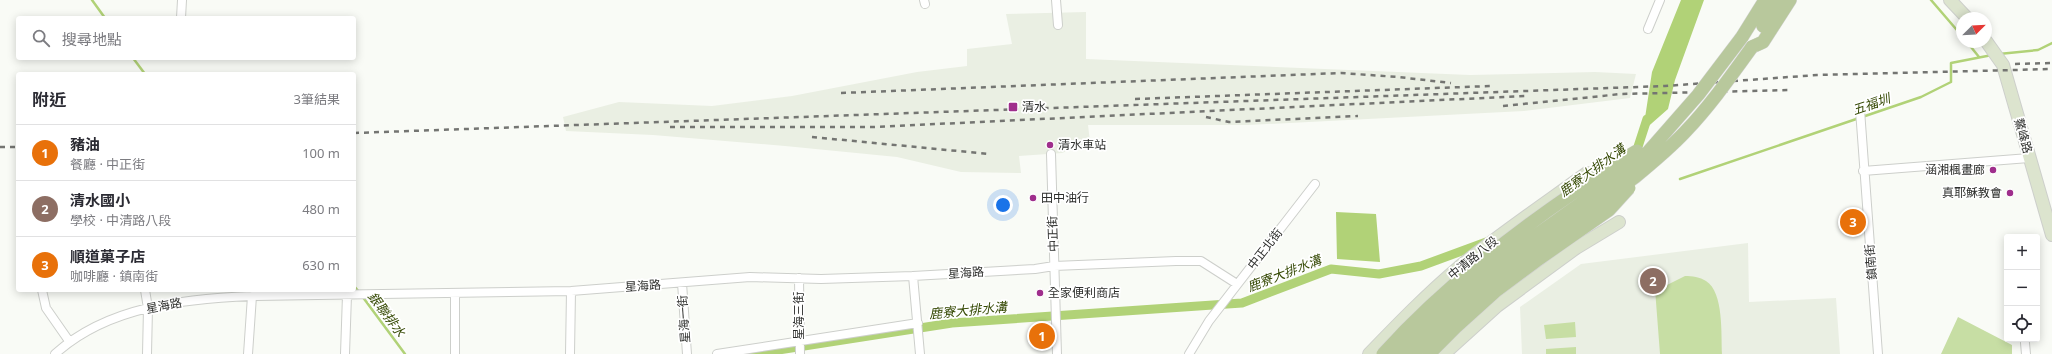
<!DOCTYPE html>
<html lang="zh-TW">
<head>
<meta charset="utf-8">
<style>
	body { margin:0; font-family:"Noto Sans","Noto Sans TC",sans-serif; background:#f7f7f7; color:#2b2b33 }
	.controls { position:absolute; right:12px; bottom:12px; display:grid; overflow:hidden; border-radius:4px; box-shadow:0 2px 10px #0003 }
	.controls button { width:36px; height:36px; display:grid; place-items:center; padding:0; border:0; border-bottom:1px solid #e1e1e2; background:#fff; color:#2b2b33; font:20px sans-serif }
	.compass { position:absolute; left:1956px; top:12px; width:36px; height:36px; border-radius:50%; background:#fff; box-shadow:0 2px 10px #0003; rotate:66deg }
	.you { position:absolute; left:1003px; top:205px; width:14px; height:14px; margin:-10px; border:3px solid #fff; border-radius:50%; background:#1a73e8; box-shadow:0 0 0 6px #1a73e833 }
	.badge { display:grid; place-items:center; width:26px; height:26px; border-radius:50%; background:#9f2e8c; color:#fff; font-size:13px; font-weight:700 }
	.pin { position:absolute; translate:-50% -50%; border:2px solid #fff; box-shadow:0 1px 4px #0006 }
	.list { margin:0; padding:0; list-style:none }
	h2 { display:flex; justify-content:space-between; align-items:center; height:52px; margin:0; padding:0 16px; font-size:17px }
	h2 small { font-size:13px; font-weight:400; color:#7c7c81 }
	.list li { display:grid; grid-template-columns:26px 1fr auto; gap:12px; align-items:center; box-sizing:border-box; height:56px; padding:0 16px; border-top:1px solid #e1e1e2 }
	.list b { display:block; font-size:15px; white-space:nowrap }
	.list p { margin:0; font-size:13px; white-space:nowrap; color:#7c7c81 }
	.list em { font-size:13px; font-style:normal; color:#7c7c81 }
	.icon { flex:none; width:22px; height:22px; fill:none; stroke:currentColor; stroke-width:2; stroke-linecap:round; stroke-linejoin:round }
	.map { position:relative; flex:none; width:2052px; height:354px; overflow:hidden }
	.search { position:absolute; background:#fff; box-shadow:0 2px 10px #0003; left:16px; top:16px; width:340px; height:44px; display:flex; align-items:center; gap:10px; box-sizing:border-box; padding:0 14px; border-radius:4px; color:#7c7c81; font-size:15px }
	.panel { position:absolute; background:#fff; box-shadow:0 2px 10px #0003; left:16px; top:72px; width:340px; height:220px; border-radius:4px }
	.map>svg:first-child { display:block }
</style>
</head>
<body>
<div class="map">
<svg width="2052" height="354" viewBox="0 0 2052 354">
	<rect width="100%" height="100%" fill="#f9fbf6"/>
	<path fill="#eaefe3" d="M1086 12V59L1470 75 1595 72 1636 74 1630 98 1524 111 1248 125H1088L1090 142 1062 153 1019 156 1021 173 961 172 897 157 785 146 653 135 566 131 563 117 619 102 712 106 792 96 917 72 967 66V49L1012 44 1006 14Z
		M1748 243 1749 302 1836 298 1840 354H1522L1520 307 1581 264Z"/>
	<path fill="#c7dea4" d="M1663 274 1665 286 1685 276C1692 276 1700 277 1706 281 1724 292 1721 335 1722 354H1660L1654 276Z
		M1958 317 2012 345V354H1941Z
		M1575 322 1576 337 1546 339 1544 325Z
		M1576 347V354H1546V349Z"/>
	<path fill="#b1d277" d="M1681 0H1704L1675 80 1668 109 1643 131 1652 72Z
		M1336 212 1376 214 1380 262 1337 259Z"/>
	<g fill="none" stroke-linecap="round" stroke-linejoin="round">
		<path stroke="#b1d277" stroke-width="2.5" d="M92 0 105 18
			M1931 0 1962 36
			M1967 42 1979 57
			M1999 54 2038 50 2052 43
			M133 58 145 74
			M1680 179 1921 97 1951 82V63L1992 55
			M354 286 359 292
			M362 296 405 354"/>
		<path stroke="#b1d277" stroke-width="9" d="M1635 156 1647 119
			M1534 224 1546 220 1570 203
			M753 354 952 323 1242 303 1331 269 1379 274 1421 266 1489 241"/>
		<defs>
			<path id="street" d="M924 0 925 4
				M1056 0 1058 25
				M181 18 182 0
				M1648 29 1660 0
				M1860 110 1878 354
				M1051 154 1057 354
				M1863 171 2029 158
				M913 276 920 354
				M799 278 800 354
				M682 283 687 354
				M42 290 46 308 69 341
				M145 290 148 308 147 354
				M455 294V354
				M2025 343 2026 354
				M55 354C108 306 183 299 252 296L571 291 750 277 821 279 913 276 1035 269 1054 266 1176 261H1201L1237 284
				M248 354 252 296
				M345 354 347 295
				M570 354 571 291
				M717 354 918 323
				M1189 354 1209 321 1315 184"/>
			<path id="secondary" d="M1950 0 1967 18
				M1986 41 2003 65 2052 235
				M1369 354C1398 324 1427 294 1459 267 1500 234 1544 204 1587 173
				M1444 354 1497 306 1576 248 1619 222"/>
			<path id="primary" d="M1763 26 1778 0
				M1742 37 1765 0
				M1752 47 1763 42 1790 0"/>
		</defs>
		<use href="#street" stroke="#cdcfcb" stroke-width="10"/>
		<use href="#secondary" stroke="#cdcfcb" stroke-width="14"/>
		<use href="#primary" stroke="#d5d5d5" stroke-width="14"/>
		<use href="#street" stroke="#fff" stroke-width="8"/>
		<use href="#secondary" stroke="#dce4ce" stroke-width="12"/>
		<use href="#primary" stroke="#b8c89c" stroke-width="13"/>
		<path stroke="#747572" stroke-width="2.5" stroke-dasharray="5 5" stroke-linecap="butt" d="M2015 64 2052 63
			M841 93 1341 73 1398 77 1451 83
			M1135 99 1491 86
			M1503 106 1621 94 1792 90
			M1206 117 1229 122 1358 116
			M670 127H874L1525 96
			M354 133 1665 86 1817 75 2052 69
			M812 137 989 154
			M0 147H18"/>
		<defs>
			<path id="primary-bridge" d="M1383 354C1439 292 1507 238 1576 191 1596 178 1616 163 1637 151
				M1398 354 1446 306 1489 269 1608 184 1648 152 1698 95 1742 37
				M1413 354 1448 319 1508 269 1635 177C1652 163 1670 148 1685 132 1710 106 1731 76 1752 47
				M1429 354 1456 327 1497 290 1536 261 1609 210 1629 188"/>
		</defs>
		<use href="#primary-bridge" stroke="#d5d5d5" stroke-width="14" stroke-linecap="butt"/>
		<use href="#primary-bridge" stroke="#b8c89c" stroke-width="13"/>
	</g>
	<g fill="#9f2e8c" stroke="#fff" stroke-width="1.5">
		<rect x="1008" y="102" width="10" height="10" rx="2"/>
		<circle cx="1050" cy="145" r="4"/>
		<circle cx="1993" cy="170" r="4"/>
		<circle cx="2010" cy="193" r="4"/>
		<circle cx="1033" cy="198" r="4"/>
		<circle cx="1040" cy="293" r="4"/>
	</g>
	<g text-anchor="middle" stroke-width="3.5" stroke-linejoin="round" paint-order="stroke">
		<g font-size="12" fill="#2d2e2c" stroke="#fff" text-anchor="start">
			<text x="1022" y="111">清水</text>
			<text x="1058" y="149">清水車站</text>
			<text x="1985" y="174" text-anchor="end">涵湘楓畫廊</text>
			<text x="2002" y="197" text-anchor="end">真耶穌教會</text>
			<text x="1041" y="202">田中油行</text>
			<text x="1048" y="297">全家便利商店</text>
		</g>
		<g font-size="12" fill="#2d2e2c" stroke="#fff">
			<text transform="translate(2023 136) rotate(74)" y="4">鰲峰路</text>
			<text transform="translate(1053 234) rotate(-92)" y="4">中正街</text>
			<text transform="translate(1265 249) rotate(-52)" y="4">中正北街</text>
			<text transform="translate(1473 258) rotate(-39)" y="4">中清路八段</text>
			<text transform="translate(1871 262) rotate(-95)" y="4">鎮南街</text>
			<text transform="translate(966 273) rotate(-4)" y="4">星海路</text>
			<text transform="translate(643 286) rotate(-4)" y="4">星海路</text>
			<text transform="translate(164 306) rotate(-11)" y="4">星海路</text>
			<text transform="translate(799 316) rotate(-90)" y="4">星海三街</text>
			<text transform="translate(684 319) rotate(-94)" y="4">星海一街</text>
		</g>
		<g font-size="13" font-style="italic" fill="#374b06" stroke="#fff">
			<text transform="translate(1871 104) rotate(-19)" y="5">五福圳</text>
			<text transform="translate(1592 170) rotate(-36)" y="5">鹿寮大排水溝</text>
			<text transform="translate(1284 273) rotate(-21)" y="5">鹿寮大排水溝</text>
			<text transform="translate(968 310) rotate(-5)" y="5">鹿寮大排水溝</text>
			<text transform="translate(387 314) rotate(53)" y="5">銀聯排水</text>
		</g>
	</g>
</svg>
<div class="controls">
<button>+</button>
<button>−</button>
<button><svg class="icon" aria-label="locate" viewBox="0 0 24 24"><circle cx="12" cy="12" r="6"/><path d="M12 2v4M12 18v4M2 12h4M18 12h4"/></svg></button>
</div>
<svg class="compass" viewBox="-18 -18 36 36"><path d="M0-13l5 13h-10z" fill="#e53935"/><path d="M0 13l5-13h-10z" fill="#7c7c81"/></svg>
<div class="you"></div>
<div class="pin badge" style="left:1042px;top:336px;background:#e8710a">1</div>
<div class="pin badge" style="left:1653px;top:281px;background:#8d6e63">2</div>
<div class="pin badge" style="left:1853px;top:222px;background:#e8710a">3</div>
<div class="search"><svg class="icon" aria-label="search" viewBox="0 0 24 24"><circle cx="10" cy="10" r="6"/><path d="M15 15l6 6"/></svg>搜尋地點</div>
<section class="panel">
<h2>附近<small>3筆結果</small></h2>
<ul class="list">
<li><span class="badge" style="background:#e8710a">1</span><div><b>豬油</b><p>餐廳 · 中正街</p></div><em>100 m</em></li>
<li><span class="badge" style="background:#8d6e63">2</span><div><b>清水國小</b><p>學校 · 中清路八段</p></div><em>480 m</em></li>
<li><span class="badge" style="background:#e8710a">3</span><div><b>順道菓子店</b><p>咖啡廳 · 鎮南街</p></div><em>630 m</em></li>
</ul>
</section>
</div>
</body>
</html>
